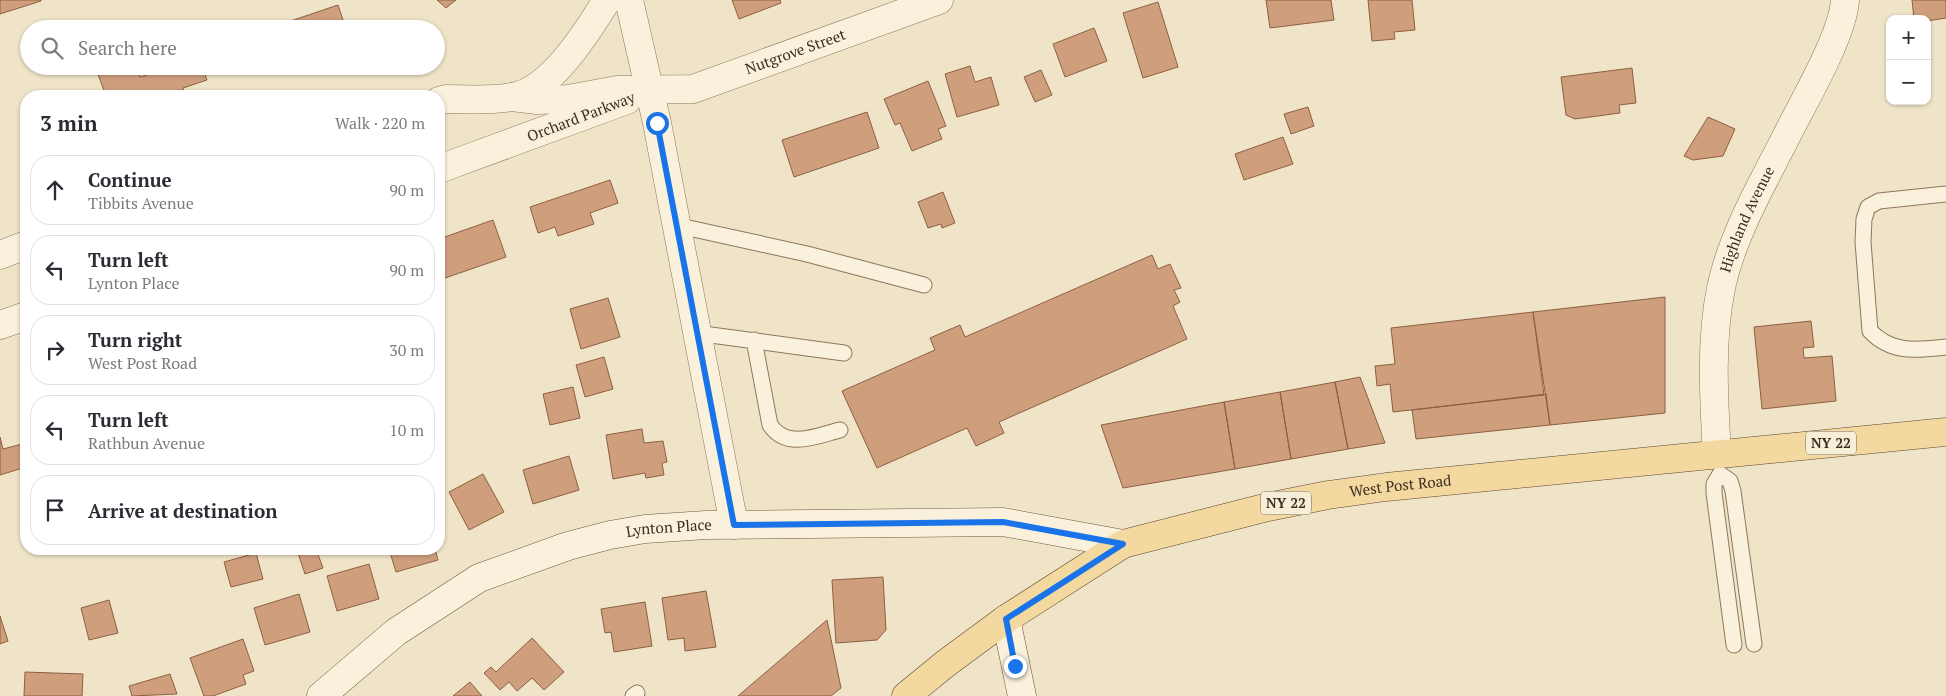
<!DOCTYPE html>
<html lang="en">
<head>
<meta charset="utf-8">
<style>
	body { margin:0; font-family:"PT Serif",serif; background:#f7f7f7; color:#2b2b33 }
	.controls { position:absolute; right:15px; top:15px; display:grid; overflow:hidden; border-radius:10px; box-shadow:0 1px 4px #0004 }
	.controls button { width:45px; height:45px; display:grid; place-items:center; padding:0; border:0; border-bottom:1px solid #e1e1e2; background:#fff; color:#2b2b33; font:25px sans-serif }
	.stop { position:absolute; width:15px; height:15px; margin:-11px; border:4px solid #1a73e8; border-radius:50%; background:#fff }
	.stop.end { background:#1a73e8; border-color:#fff; box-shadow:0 1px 5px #0008 }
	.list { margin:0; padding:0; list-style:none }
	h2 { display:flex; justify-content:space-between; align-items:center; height:65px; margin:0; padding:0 20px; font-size:21px }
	h2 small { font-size:16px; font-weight:400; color:#7c7c81 }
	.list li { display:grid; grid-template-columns:32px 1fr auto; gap:15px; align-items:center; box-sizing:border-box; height:70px; margin:0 10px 10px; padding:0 10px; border:1px solid #e1e1e2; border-radius:20px }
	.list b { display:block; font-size:19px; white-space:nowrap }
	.list p { margin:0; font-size:16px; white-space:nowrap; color:#7c7c81 }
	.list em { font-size:16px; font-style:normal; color:#7c7c81 }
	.icon { flex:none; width:28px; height:28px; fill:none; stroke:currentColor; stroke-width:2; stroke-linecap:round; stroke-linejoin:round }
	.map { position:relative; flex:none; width:1946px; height:696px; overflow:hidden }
	.search { position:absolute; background:#fff; box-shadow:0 1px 4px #0004; left:20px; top:20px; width:425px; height:55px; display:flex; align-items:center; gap:12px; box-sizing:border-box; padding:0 18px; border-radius:28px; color:#7c7c81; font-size:19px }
	.panel { position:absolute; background:#fff; box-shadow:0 1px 4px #0004; left:20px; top:90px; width:425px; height:465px; border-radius:20px }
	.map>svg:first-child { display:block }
</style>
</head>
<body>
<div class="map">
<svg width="1946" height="696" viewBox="0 0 1946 696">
	<rect width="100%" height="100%" fill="#f0e4c8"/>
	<path fill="#cf9f7d" stroke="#8d5f41" d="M0 0H41V1L0 14Z
		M437 0H456L446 8Z
		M732 0H780L781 3 739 19Z
		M1266 0H1331L1334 20 1270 28Z
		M1368 0H1412L1415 30 1394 32 1395 39 1372 41Z
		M1912 0H1946V18L1927 21V19H1914Z
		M1158 2 1178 67 1143 78 1123 13Z
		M338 5 343 20 340 21 342 29 270 28Z
		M1094 28 1107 61 1065 77 1053 44Z
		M95 66H137L140 77 166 69 165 66H202L207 80 183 88 184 93 173 96H106Z
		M970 66 975 82 991 77 999 105 957 117 945 74Z
		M1632 68 1636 103 1619 105 1620 113 1575 119 1566 115 1561 77Z
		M1041 70 1052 95 1035 102 1024 77Z
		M928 81 946 126 938 129 942 139 912 151 900 123 895 125 884 99Z
		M1308 107 1314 126 1291 134 1284 114Z
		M867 112 879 148 794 177 782 140Z
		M1708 117 1735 129 1723 156 1693 160 1684 156Z
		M1283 137 1293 164 1244 180 1235 154Z
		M610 180 618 203 590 213 594 224 558 236 555 227 538 233 530 207Z
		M943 192 955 223 942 228 941 224 928 228 918 202Z
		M493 220 506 257 445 278 439 260V239Z
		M1152 255 1158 269 1170 264 1181 288 1174 290 1180 302 1173 306 1187 339 999 422 1004 433 976 446 967 428 877 468 842 391 935 350 930 338 960 325 965 337Z
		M1665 297V413L1550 425 1533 312Z
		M608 298 620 337 581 349 570 309Z
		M1533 312 1544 395 1393 412 1390 384 1377 386 1375 366 1395 364 1391 328Z
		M1811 321 1814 347 1803 348 1804 358 1832 356 1836 401 1762 409 1754 327Z
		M604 357 613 389 585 397 576 365Z
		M1360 377 1385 443 1348 449 1335 382Z
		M1335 382 1348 449 1291 459 1280 392Z
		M573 387 580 418 550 425 543 394Z
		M1280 392 1291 459 1235 469 1224 402Z
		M1546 394 1550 425 1416 439 1412 410Z
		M1224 402 1235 469 1123 488 1101 425Z
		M642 429 644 443 663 441 667 462 662 463 664 475 646 478 645 473 613 479 606 435Z
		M0 437 3 449 26 443V467L0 475Z
		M569 456 579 490 533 504 523 470Z
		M483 474 504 512 469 530 449 492Z
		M301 549H316L323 568 305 574 297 550Z
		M389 549H435L438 560 396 572Z
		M256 553 263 579 231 587 224 562Z
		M369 564 379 599 337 611 327 576Z
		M883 577 886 630 877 640 836 643 832 580Z
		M706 591 716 647 685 651 684 638 668 640 662 598Z
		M299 594 310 632 265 645 254 608Z
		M109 600 118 633 89 640 81 608Z
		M645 602 652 646 614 652 611 632 605 633 601 609Z
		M0 616 8 641 0 644Z
		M827 620 841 688 831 696H738Z
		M532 638 564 672 544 690 532 678 517 691 509 682 500 690 484 673 491 667 496 672Z
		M243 639 254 671 243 675 246 684 213 696H204L190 658Z
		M25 672 83 674 82 696H24Z
		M170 674 177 694 132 696 129 686Z
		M470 682 482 696H453Z"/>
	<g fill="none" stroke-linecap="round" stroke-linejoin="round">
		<defs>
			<path id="lane" d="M1946 194 1879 201 1868 207 1864 219 1863 242 1870 331C1892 354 1917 350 1946 347
				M675 225 807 254 924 285
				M696 333 844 353
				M754 340 770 425C787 450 816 436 840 430
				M1734 645 1714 493V484L1720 474 1730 481 1733 491 1754 644
				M633 696 637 693"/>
			<g id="street">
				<path d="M629 0 657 123 734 525"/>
				<path id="s1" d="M512 97 537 100 568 99 617 90 693 89 939 0"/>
				<path d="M439 101 446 99C467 99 490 101 512 97 551 91 587 32 607 0"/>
				<path d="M439 169 627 100"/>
				<path d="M0 255 26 245"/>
				<path d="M0 325 26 316"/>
				<path id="s2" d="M1717 455C1714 400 1710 343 1721 288 1732 236 1761 186 1785 139 1802 104 1843 36 1845 0"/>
			</g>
			<g id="secondary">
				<path d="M1006 619 1022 696"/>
				<path id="s3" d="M321 696 396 632 479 578 568 546 610 535 645 529 706 525 1003 522 1123 544"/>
			</g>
			<g id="primary">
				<path id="s4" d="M906 696 945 664 1006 619 1123 544 1268 507 1328 495 1386 487 1946 432"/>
			</g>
		</defs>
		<use href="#lane" stroke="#8d765c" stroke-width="17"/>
		<use href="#street" stroke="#8d765c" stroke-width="29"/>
		<use href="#secondary" stroke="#6f573f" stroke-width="29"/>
		<use href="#primary" stroke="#5b4430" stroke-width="29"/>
		<use href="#lane" stroke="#faf1dc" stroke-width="15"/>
		<use href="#street" stroke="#faf1dc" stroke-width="28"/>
		<use href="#secondary" stroke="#faf1dc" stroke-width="28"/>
		<use href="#primary" stroke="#f3d9a0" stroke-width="28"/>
	</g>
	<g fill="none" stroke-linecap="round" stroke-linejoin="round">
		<path stroke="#1a73e8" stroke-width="6" d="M657 123 734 525 1003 522 1123 544 1006 619 1015 666"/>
	</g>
	<g text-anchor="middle" stroke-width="4" stroke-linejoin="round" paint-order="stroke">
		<g fill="#f7eed8" stroke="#756857" stroke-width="1">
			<rect x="1806" y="431.5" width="50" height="23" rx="4"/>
			<rect x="1261" y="491.5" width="50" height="23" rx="4"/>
		</g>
		<g font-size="14" font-weight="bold" fill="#3d2e20">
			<text x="1831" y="448">NY 22</text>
			<text x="1286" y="508">NY 22</text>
		</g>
		<g font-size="15" fill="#3d2e20" stroke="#f7eed8">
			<text dy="5" stroke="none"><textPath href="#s1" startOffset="291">Nutgrove Street</textPath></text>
			<text transform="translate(581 117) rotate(-21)" y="5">Orchard Parkway</text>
			<text dy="5" stroke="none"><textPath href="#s2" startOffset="241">Highland Avenue</textPath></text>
			<text dy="5" stroke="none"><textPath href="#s4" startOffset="549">West Post Road</textPath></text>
			<text dy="5" stroke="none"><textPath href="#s3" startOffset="395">Lynton Place</textPath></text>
		</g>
	</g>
</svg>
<div class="controls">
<button>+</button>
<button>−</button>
</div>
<div class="stop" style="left:657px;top:123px"></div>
<div class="stop end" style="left:1015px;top:666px"></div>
<div class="search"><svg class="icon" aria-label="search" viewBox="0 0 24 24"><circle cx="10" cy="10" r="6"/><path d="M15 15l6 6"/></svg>Search here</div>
<section class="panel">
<h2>3 min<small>Walk · 220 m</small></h2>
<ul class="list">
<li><svg class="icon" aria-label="ahead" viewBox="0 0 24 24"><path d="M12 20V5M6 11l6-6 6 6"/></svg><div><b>Continue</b><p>Tibbits Avenue</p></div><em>90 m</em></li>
<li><svg class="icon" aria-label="left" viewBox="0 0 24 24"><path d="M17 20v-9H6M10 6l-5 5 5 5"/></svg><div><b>Turn left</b><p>Lynton Place</p></div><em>90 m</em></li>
<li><svg class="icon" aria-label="right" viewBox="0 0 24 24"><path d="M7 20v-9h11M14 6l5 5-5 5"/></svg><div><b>Turn right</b><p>West Post Road</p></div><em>30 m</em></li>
<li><svg class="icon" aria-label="left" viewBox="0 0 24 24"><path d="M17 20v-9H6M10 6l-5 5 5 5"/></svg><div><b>Turn left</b><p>Rathbun Avenue</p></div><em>10 m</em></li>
<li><svg class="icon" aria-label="arrive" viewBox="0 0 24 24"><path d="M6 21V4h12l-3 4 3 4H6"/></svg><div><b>Arrive at destination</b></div></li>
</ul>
</section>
</div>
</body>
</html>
